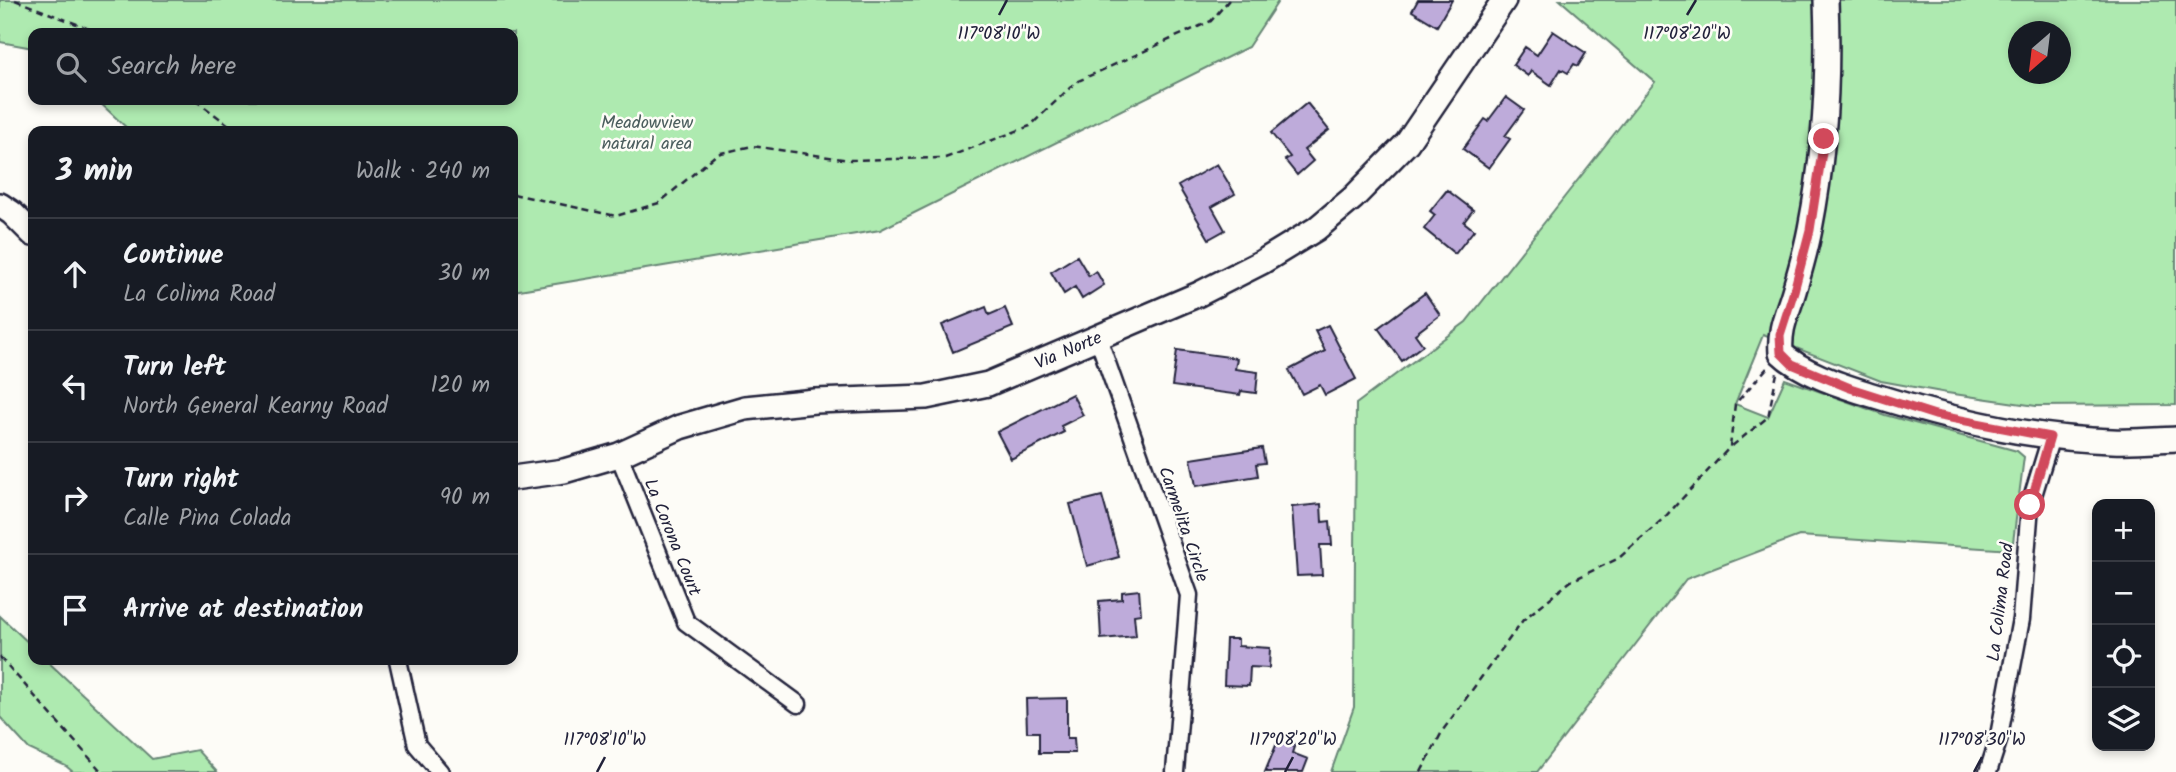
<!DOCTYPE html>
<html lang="en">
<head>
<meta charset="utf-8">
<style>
	body { margin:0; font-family:Kalam,sans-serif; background:#20242c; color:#f1f3f6 }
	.controls { position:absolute; right:21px; bottom:21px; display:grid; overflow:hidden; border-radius:14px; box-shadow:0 4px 10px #0003 }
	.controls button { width:63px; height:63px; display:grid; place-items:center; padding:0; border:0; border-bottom:2px solid #363941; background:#171b24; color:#f1f3f6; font:35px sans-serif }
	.compass { position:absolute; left:2008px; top:21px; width:63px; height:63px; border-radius:50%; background:#171b24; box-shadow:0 4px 10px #0003; rotate:208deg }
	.stop { position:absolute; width:21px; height:21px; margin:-16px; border:5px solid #d1495b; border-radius:50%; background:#fff }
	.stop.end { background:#d1495b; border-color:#fff; box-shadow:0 2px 7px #0008 }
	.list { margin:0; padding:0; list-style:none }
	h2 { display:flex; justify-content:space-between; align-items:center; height:91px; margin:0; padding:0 28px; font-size:30px }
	h2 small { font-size:23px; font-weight:400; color:#9ea1a6 }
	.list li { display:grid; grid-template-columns:46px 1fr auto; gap:21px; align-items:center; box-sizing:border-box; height:112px; padding:0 28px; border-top:2px solid #363941 }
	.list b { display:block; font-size:26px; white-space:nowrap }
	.list p { margin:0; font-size:23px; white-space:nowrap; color:#9ea1a6 }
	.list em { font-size:23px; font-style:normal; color:#9ea1a6 }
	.icon { flex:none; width:38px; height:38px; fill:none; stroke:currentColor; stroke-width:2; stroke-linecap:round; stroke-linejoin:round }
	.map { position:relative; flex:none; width:2176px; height:772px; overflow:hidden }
	.search { position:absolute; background:#171b24; box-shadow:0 4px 10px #0003; left:28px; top:28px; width:490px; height:77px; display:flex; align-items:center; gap:18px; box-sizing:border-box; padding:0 24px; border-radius:14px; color:#9ea1a6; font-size:26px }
	.panel { position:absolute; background:#171b24; box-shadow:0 4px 10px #0003; left:28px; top:126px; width:490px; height:539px; border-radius:14px }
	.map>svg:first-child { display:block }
</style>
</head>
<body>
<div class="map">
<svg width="2176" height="772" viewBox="0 0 2176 772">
	<rect width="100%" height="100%" fill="#fdfcf7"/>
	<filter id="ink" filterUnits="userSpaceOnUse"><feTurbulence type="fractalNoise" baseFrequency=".0143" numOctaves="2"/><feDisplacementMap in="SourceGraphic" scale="14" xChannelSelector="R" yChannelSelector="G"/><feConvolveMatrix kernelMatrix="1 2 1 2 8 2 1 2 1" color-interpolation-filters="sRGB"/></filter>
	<g filter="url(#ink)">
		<path fill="#aeeab0" stroke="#688676" stroke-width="2" fill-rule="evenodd" d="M0 0H1279L1248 47 880 230 513 291V131H130L97 100H513V33H33V48L0 42Z
			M1560 0H2176V405L2036 406 1947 393 1881 381 1763 335 1735 404 1768 417 1785 379 1885 415 2017 451 2024 457 2012 550 1799 536 1686 579 1537 772H1331L1354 707 1356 404 1466 322 1655 82ZM2018 32H2060V74H2018Z
			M0 616 33 647V660H46L152 759 197 750 217 772H73L66 766 29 749 0 717Z"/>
		<path fill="#beabda" stroke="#22223b" stroke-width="2" d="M1418 0H1452L1437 26 1412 11Z
			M1553 31 1586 53 1578 66 1574 64 1568 73 1561 69 1551 85 1531 71 1528 76 1513 65 1525 47 1537 55Z
			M1506 97 1524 110 1505 136 1510 139 1489 168 1463 149 1485 119 1488 121Z
			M1307 103 1329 130 1304 150 1313 161 1297 175 1285 160 1290 157 1271 133Z
			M1217 164 1235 194 1212 207 1225 230 1209 239 1178 186Z
			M1447 190 1473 210 1464 222 1474 230 1455 254 1424 229 1435 215 1430 211Z
			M1077 256 1089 276 1096 271 1104 285 1082 299 1075 287 1064 294 1051 272Z
			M1425 293 1440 315 1415 334 1423 345 1402 361 1378 328Z
			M986 307 989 315 1005 308 1013 327 953 352 942 325Z
			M1328 325 1356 379 1325 395 1320 385 1302 394 1289 370 1325 351 1315 331Z
			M1177 350 1237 358 1235 369 1258 372 1256 393 1241 391 1240 395 1172 386Z
			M1072 394 1083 415 1061 426 1064 432 1011 459 997 432Z
			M1262 448 1265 463 1256 464 1258 476 1196 486 1191 459Z
			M1102 496 1119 557 1087 566 1070 504Z
			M1321 504 1322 522 1330 521 1332 545H1320L1322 575 1297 576 1292 507Z
			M1139 590 1141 614 1134 615 1136 636 1101 639 1099 601 1122 599V592Z
			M1226 639H1238V646L1270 648 1269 668 1250 667 1249 686 1224 685Z
			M1067 698V738H1074L1075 753H1039V732H1027L1026 699Z
			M1279 738 1295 744 1292 753 1308 759 1303 772H1265Z"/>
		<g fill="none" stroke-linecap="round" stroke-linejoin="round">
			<defs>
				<path id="street" d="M1098 338 1189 595 1175 772
					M619 455 686 622 798 704
					M398 660 417 745 440 772
					M1988 772 1998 741 2021 619 2030 505 2051 437"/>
				<path id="secondary" d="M1826 0C1829 77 1825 153 1810 229 1806 250 1800 271 1794 291 1787 315 1779 327 1781 353 1803 374 1844 386 1872 395 1949 419 2031 439 2112 441 2133 442 2155 440 2176 439
					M0 205 12 213 33 234
					M513 478 564 471 619 455 680 427 745 408 815 401 926 397 988 384 1199 294 1262 262 1316 229 1353 198 1407 143 1504 0"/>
			</defs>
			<use href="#street" stroke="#22223b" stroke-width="21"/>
			<use href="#secondary" stroke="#22223b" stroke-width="28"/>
			<path stroke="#22223b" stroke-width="2.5" stroke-dasharray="7 5" stroke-linecap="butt" d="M15 0 100 33
				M195 100 237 131
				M513 194 616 216 659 203 717 154 752 146 850 160 945 158 1030 126 1076 82 1211 21 1229 0
				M1732 446 1768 417 1777 373
				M0 657 102 772
				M1421 772 1443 730 1523 620 1571 581 1619 558 1665 517 1730 447 1735 404 1767 368"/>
			<use href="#street" stroke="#fdfcf7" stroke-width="16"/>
			<use href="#secondary" stroke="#fdfcf7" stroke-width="23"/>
		</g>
	</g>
	<g fill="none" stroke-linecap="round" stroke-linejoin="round" filter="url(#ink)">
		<path stroke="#d1495b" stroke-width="9" d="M1824 139 1810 230 1794 291 1780 335 1781 353 1792 364 1850 388 1935 415 2050 437 2030 505"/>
	</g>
	<path fill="none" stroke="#22223b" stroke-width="2.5" d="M999 15 1007 0M1687 15 1696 0M597 772 605 757M1285 772 1293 757M1974 772 1982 757"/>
	<g text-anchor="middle" stroke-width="5" stroke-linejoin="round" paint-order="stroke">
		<g font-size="18" fill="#4c5e5e" stroke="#fdfcf7">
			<text x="647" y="128">Meadowview<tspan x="647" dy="21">natural area</tspan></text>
		</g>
		<g font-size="18" fill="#22223b" stroke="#fdfcf7">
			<text transform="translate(1068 350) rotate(-23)" y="6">Via Norte</text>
			<text transform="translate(1184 524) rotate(71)" y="6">Carmelita Circle</text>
			<text transform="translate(673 537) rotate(68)" y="6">La Corona Court</text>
			<text transform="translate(2000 602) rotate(-83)" y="6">La Colima Road</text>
		</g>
	</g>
	<g font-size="18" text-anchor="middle" fill="#22223b" stroke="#fdfcf7" stroke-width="5" stroke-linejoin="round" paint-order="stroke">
		<text x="999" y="39">117°08'10"W</text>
		<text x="1687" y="39">117°08'20"W</text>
		<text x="605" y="745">117°08'10"W</text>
		<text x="1293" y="745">117°08'20"W</text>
		<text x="1982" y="745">117°08'30"W</text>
	</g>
</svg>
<div class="controls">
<button>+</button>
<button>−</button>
<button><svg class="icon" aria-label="locate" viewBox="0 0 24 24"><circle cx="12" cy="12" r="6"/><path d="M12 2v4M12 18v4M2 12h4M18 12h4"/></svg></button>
<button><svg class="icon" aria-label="layers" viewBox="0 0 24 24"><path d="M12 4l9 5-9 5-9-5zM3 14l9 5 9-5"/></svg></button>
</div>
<svg class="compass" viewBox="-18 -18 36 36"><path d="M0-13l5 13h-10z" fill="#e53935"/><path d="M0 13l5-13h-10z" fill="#9ea1a6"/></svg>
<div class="stop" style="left:2030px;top:505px"></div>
<div class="stop end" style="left:1824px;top:139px"></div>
<div class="search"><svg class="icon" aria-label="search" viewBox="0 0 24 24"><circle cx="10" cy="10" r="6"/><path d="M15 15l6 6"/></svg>Search here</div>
<section class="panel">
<h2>3 min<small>Walk · 240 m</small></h2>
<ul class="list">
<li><svg class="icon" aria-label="ahead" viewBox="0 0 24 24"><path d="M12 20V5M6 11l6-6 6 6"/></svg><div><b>Continue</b><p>La Colima Road</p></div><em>30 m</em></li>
<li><svg class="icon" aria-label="left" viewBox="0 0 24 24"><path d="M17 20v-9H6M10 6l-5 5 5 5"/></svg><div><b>Turn left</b><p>North General Kearny Road</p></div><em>120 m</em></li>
<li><svg class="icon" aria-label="right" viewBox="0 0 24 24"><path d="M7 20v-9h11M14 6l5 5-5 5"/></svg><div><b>Turn right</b><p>Calle Pina Colada</p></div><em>90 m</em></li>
<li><svg class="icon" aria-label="arrive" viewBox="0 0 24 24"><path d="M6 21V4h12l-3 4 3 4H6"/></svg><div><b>Arrive at destination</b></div></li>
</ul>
</section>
</div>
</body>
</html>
